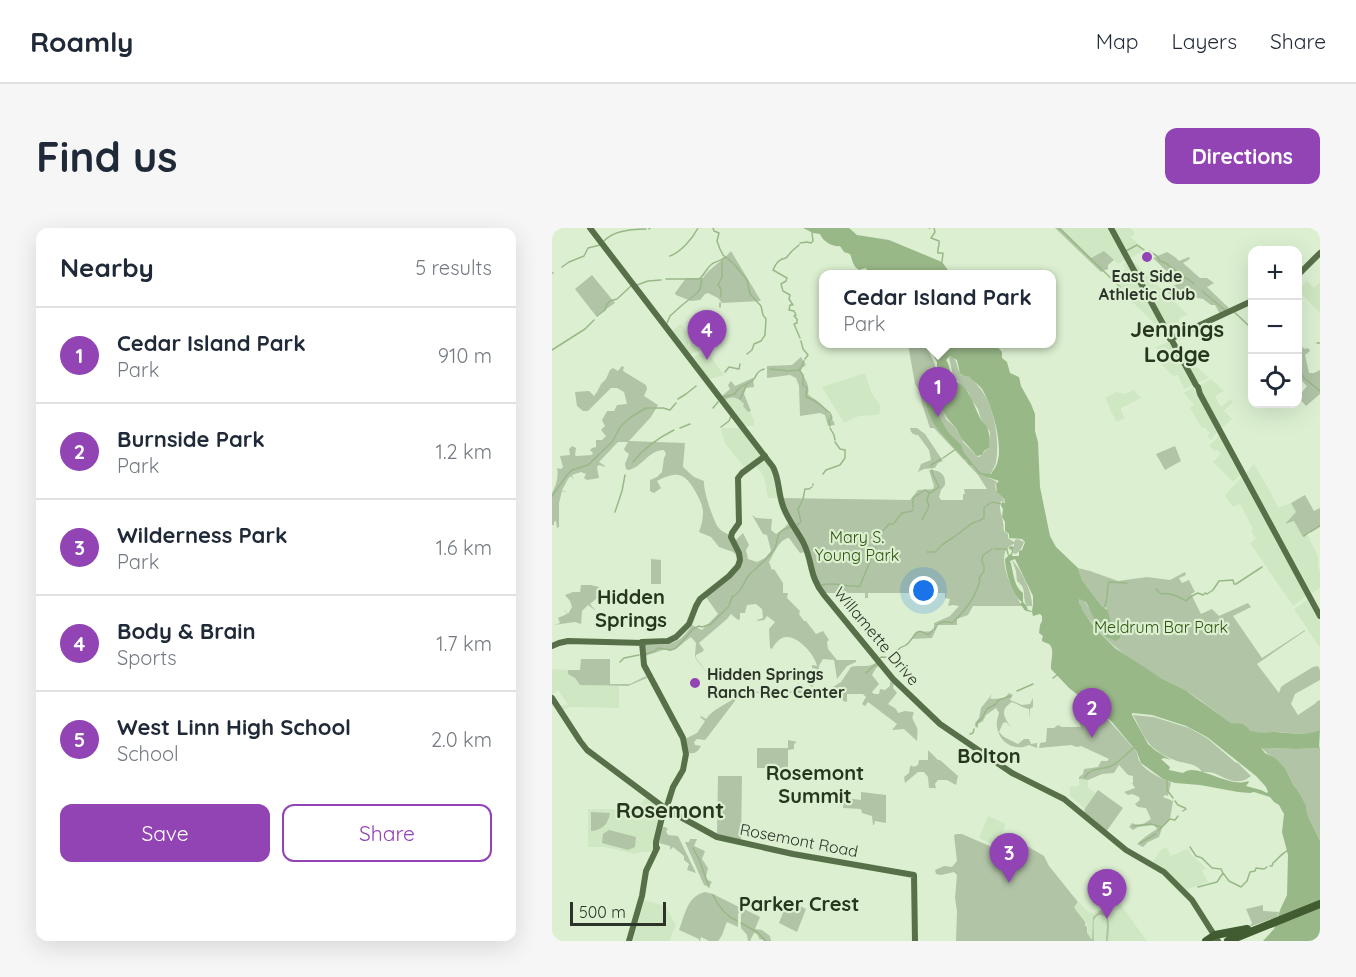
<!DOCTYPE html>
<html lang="en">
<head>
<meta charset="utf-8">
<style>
	body { margin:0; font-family:Quicksand,sans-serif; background:#f6f6f7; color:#1f2937 }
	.controls { position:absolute; right:18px; top:18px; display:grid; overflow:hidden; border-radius:12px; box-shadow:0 6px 24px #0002 }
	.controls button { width:54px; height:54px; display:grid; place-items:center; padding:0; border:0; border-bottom:2px solid #e0e1e3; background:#fff; color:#1f2937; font:30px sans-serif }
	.scale { position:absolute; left:18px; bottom:15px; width:96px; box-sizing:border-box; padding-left:6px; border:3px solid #2c3328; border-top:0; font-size:16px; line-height:21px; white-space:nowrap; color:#2c3328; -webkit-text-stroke:4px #dcf0d1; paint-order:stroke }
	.you { position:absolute; left:372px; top:363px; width:21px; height:21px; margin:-15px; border:4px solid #fff; border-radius:50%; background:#1a73e8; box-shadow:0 0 0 9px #1a73e833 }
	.badge { display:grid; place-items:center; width:39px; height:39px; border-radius:50%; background:#9244b4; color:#fff; font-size:20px; font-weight:700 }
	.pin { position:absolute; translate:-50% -50px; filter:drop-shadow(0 2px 3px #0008) }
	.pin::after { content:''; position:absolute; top:32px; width:21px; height:18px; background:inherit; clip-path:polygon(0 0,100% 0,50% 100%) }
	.popup { position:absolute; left:267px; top:42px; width:237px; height:78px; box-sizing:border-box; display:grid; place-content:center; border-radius:12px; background:#fff; filter:drop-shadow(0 2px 4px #0005); font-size:20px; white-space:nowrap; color:#747a83 }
	.popup b { font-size:22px; color:#1f2937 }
	.popup::after { content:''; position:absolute; left:50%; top:100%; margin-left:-12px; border:12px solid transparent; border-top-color:#fff }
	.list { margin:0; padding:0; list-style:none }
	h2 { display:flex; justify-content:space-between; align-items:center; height:78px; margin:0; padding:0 24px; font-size:26px }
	h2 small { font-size:20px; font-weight:400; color:#747a83 }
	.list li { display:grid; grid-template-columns:39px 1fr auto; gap:18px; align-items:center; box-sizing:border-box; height:96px; padding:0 24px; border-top:2px solid #e0e1e3 }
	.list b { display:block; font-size:22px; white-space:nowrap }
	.list p { margin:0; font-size:20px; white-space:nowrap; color:#747a83 }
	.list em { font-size:20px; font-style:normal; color:#747a83 }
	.actions { display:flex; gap:12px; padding:18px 24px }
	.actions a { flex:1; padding:14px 0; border:2px solid #9244b4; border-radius:12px; text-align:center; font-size:21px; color:#9244b4 }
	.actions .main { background:#9244b4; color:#fff }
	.icon { flex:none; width:33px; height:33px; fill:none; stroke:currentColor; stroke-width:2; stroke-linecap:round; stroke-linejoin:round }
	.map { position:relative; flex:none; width:768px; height:713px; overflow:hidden; border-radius:12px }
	header { display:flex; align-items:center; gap:36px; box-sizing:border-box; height:84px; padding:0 30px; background:#fff; border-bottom:2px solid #e0e1e3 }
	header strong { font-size:28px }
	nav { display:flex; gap:33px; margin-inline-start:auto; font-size:21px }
	.intro { display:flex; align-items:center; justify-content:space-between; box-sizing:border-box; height:144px; padding:0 36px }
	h1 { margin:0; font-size:42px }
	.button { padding:15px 27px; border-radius:12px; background:#9244b4; color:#fff; font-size:21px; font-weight:700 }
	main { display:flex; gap:36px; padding:0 36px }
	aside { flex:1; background:#fff; border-radius:12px; box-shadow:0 6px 24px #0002 }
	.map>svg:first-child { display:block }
</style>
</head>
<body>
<header>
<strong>Roamly</strong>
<nav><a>Map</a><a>Layers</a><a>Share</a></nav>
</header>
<div class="intro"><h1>Find us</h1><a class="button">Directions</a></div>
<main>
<aside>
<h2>Nearby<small>5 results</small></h2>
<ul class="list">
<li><span class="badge">1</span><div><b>Cedar Island Park</b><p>Park</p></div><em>910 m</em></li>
<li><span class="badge">2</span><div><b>Burnside Park</b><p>Park</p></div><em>1.2 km</em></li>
<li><span class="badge">3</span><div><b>Wilderness Park</b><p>Park</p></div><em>1.6 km</em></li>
<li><span class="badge">4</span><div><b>Body &amp; Brain</b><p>Sports</p></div><em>1.7 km</em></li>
<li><span class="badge">5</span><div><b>West Linn High School</b><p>School</p></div><em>2.0 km</em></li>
</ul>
<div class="actions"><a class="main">Save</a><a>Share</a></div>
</aside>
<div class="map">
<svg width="768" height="713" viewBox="0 0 768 713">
	<rect width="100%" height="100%" fill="#dcf0d1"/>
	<path fill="#cfe7c2" d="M509 0H555L573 32 566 36 552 23 539 30Z
		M565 0H579L583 6 579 9 593 22 578 30 563 2Z
		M574 35 609 99 608 100H606L597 90 566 61 568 60 560 51 570 46 573 41 571 36Z
		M583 35 636 87 629 89 627 92 629 104 620 108 581 36Z
		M755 53 762 60 768 54V85L746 62Z
		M129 96 136 105 134 110 136 114V118H139V112L142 109 149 122 138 126 120 103Z
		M617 114 640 157 632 161 626 147 621 148 608 135 615 131 604 119Z
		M626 118 646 137 644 138 657 150 645 155Z
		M150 125 154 130 158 128 172 147 157 151 141 129Z
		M313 145 320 166 328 177V185L325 187 307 188 292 195 270 159Z
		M659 151 672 163 663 168 669 179 678 171 681 174 672 183 680 191 671 199H669L647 158Z
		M640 160 642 161 665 204 659 212 655 208 658 205 652 199 650 201 638 180 642 177 632 165Z
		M582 162 589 170 569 180V183L573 190 564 194 553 170 564 164 573 166Z
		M182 169 189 172 192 176 191 178 196 184H198L202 192V198H193L173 172 176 170Z
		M170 200H188L208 228 193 240 173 215 169 202Z
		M667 208 688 247 681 254 661 234 669 226 665 222 663 223 657 218Z
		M212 232 221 243 226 270H216L212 249 204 237Z
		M702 236 719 265 726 280 739 275 745 284 741 289 736 292 739 294 742 293 751 308 755 306 766 328V338L768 344V360L760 365 694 245Z
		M689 250 754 368 741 378 698 315 704 311 699 303 701 301 688 276 681 279 673 267Z
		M755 372 768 394V420L742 381Z
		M0 441 16 442V446L23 450 28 457 67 458V480L18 479 10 483 7 478 16 477 6 462 0 466Z
		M527 552H536V560L544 565 533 581 518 568V559L527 558Z
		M94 569 110 581 101 624H89L83 626 53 619H36V581H85Z
		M436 588 454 596 445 618 427 610Z
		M614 619 619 628 634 621 637 622 640 627 654 640 650 643 656 654 633 662V660L600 635 608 623Z
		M564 670 595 713H538L534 708 536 699 521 679 527 674 536 684 542 685Z
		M92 672 113 678 124 697 117 713H81Z"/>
	<path fill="#b1c4a6" d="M503 0H509L539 30 552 23 562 32 556 37V41L549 44Z
		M179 23 209 73 170 75 166 70 156 65 153 66 148 72 139 73 124 67 123 65 134 50H151C158 39 170 34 179 23Z
		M615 24 623 29 627 33 637 29 638 31 631 35 648 50H655L662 55 655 59 678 81 668 86 663 77H659L651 71 641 69 634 63 621 69 613 62 627 55 601 30Z
		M40 47 63 75 44 88 23 61Z
		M746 110 748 115 747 117 753 121 755 120 758 122V123L753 127 757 145H762L768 142V166L754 178 746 169 755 158 746 149Z
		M356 116H373C383 137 393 147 374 168V177L382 173 385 169 387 170 394 191 403 199 412 215 426 229 429 228 432 224 437 220 438 204 429 191 426 181 419 171 417 165 401 148 397 129 400 128C406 133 404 139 408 144 412 150 411 146 416 148 419 150 424 155 426 158 442 175 448 211 444 234 443 240 438 244 437 250L440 251 445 254 443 257 444 262 453 273 452 274 449 273C446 280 450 287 451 294 452 297 451 300 452 303L456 306V310L462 314 463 312 466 311 472 314 469 321 464 326 461 325 462 316C439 323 462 366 470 378H421L416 387 405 391V397H386L380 410 360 411 364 404 382 403V395L398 388 407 378 401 377 396 378 398 371 393 370V365H316V370H313V365H273L262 345 230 270 358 272 366 262 381 261 382 258 377 242C388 242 394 246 393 257L389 262 387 269 389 272H411V266H413L412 261H435L426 247 382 200H378L370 176 368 164 363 156Z
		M249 129 254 137 250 140 249 143C253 151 258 157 256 166 258 169 262 170 264 172 272 177 280 189 283 197L276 198 273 187 268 185 248 188 247 158 244 150 238 147 215 150V138L240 137Z
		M70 138 72 139 71 143 94 157 95 161 92 168 106 177 99 189 77 213 133 215 131 239 142 249 152 253C151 262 161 292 166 299 169 303 173 305 178 307L186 325 185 328 181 324 167 319 159 309 147 304C149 298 151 292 151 285 151 277 147 270 143 263 133 244 124 243 105 253L109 260 102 265 98 263V252L105 249 110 244 112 230 114 226 112 222C97 222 91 238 77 242L74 241 73 236 77 226 73 223 72 221 76 214H66L47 234 53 238V239L47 237 45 239 47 250 35 252 32 250 34 246 29 244 20 247 22 252 19 248 16 251 10 262 16 265 10 263 7 275V299L5 300 4 293 2 294V297H0V265C4 258 7 248 5 240L9 241 11 239 8 228 18 227 17 221 20 218 24 220 23 227 24 228 40 227 41 225 38 222 40 220 44 219V212H50L54 208 49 202 53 198 50 192 55 183H62L65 177 75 176 72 164 65 160H59L36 183H31L25 178 23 164 37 163 42 168 45 164 49 156 54 151 58 142 61 140 66 143Z
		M201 150 202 159 194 160 192 166 199 183 196 184 191 178 192 176C187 170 180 167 173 172L170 168 178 161 176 157 179 153 183 158Z
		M365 200 373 206 391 233 386 235 383 240 372 241 366 244 369 236 379 232 377 222 366 207C361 207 359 205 358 200Z
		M623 218 629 233 613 242 604 226Z
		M753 267 762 283 768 280V298L751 309 742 293 733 296 744 284 739 275Z
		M200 287 204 290 220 291 219 302 224 306 230 302 238 294 253 324 248 325 237 310C227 311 222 326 217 334L220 342 222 341 231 355V365H236L235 370 248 383 247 386 252 393H254L264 406 271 403 277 412 275 414 276 421 285 432H304V434L295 438 285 451 282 432 271 431 267 438 266 452 260 459 255 456 263 448 265 441 260 440V437L265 438C263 426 243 404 230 410 226 412 222 417 220 421L218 420 217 401 223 394 215 388 212 392 205 393V392L211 390 210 381 204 376 195 377 193 385H188V391L186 392 179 386 175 391 147 415 152 422 150 424 144 427V430L161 452 144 431 143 427 144 415 139 409C131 414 127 421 117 423L114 421 93 428V417C117 417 126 418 140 397L150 402 166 386 154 369 188 338 183 313 191 305 197 317 194 322 196 331 205 334 213 330 219 323 215 307 211 306Z
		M99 331 109 332V356H99Z
		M460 332C469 341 481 366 480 378H475C470 370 474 365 470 358 469 356 467 355 465 353L464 343Z
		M526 340 538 343 566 353 595 349 618 352 633 344 634 347 627 350 630 355 637 352 643 364 639 366 649 386 660 381 667 388 696 375 699 379 681 388 710 430 753 402V403L705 436 727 465 729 459 733 456 761 439 766 438 768 442V452L743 466 739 476 746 487 764 475V474L768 472V502C753 509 736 504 721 504 714 504 708 505 701 504 694 503 687 497 679 495 664 485 650 472 634 463 626 458 617 454 609 450 582 434 556 417 537 391 532 385 527 379 527 371L533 373 536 379 568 403 558 391 554 380 549 377 530 352Z
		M29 357H39L47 359 45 370 38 376 44 383 36 377 30 383 29 396 23 394 2 397 8 395 6 390 15 386 12 381 16 386 20 379 18 373 13 367 21 364H28Z
		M29 431H58V456H78L94 448 95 450 76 458 28 457 23 450 16 446V442H28Z
		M325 434 328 437 324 440 320 447 327 456 320 464 322 466H327L328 461 333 462 338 458V454L342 455 341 460 345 465 336 476 344 481 346 485 353 483 361 484 362 485C358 491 363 494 365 500 366 504 365 509 365 513L352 501 340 502 345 496 316 474 313 478 310 476 314 469 311 466H295V474L291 473 290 466H281L278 461 289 454 299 439C309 436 316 441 325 434Z
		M246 455C256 461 263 465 275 462L277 465H189L154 511 153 512 145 511 142 514 143 517 149 518C146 523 144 526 137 525L133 511 145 505 153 493 148 489 149 488 154 491C162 480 174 477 184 469L180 465V464L244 463 250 460Z
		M441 465 438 470 440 471 453 470 457 465 461 467 458 472 470 477 478 476 481 470V479L478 481 477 491V481C471 480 466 476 460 474 447 482 452 490 460 500L454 494 451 495 447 504 452 509 466 516 472 511H477L479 516 485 515V520L477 517C462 524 447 514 445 499 444 494 446 489 447 485L444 480 434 487 431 493 426 496V500L424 499 423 495 427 490 429 480Z
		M537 475C555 489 569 506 583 522 587 526 585 530 588 534 592 542 611 552 619 554L616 568 613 567 611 569 621 573 618 591 610 600 607 609 596 614 591 619 585 616C591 610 598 605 605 601L602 597 586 599 581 602 577 599 580 595C588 599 593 595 599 591L594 580 586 579 583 576 588 572 587 569 580 566 576 567 572 564 583 560 580 555H581V548L576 547 567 537 562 545 550 546 536 552 527 551V549L531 546 532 541 546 539 549 533H555L557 531 529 518 525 519 519 517 487 520 488 515 494 514 495 500H502L506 497 510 499H529L527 494 523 491Z
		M581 487 602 489 637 500 655 510 683 534 686 535 699 548C687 558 677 552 664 546 660 544 654 544 650 544 645 535 634 536 625 533 619 531 609 526 604 522 592 513 588 499 581 487Z
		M236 512 245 514 242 516V521L236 522V553H234V540H205V520H236Z
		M768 518V613L756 588 753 582 754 577 747 564 742 558 733 540 709 520V519C729 522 747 521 767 520Z
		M376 522 386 532H388L406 548 404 557 395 552H386L383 556 384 561 383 560H377L376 549 372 544H366L353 555 352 549 357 545 358 539 360 537 361 539 366 537 367 532H376Z
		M166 548H190L189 613 165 607Z
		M546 562 571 580 554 604 532 585 533 583 532 582Z
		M309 564 334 567V595L323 593 322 597H321L320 588 310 585 309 581 291 580 292 570 309 572Z
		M39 584 58 585C56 596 51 602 39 603Z
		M113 599 116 601 114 603 116 607 126 608 144 645 135 642 137 636 132 632V628L121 619 118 622V618L107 615 111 599Z
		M57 602 84 609 83 619 76 622 50 615 51 606Z
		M405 606H410L456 626H462L475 618 492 628 497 638 526 674 522 679 523 681 533 694V697L535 699V705L540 712 541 689 549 682C551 684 554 686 555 689 559 694 556 707 556 713H554V711C554 706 556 695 554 690 551 685 544 687 542 692 541 698 542 707 542 713H404L405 683 403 670 405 647 402 644 389 647 384 646 383 642 392 638 400 639 405 633 402 607Z
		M138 611H145L142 618 153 623 150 631 156 640 154 649 156 652 160 654 157 659 152 657 133 614H137Z
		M153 664 161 666 189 680 186 686V699L175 694C172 700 171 708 166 713H157L149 709 148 713H147V711L127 702C133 687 135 668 153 664Z
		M236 672 254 681 245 704 227 695Z
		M711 677V683L727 684 725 689 697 699 700 695 694 681Z
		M192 681 208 689 203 701 210 702 218 708 219 713H212L209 711 208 712 205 706 202 705 198 713H196L195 707 189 700V687Z"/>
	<path fill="#99b888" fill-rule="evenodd" d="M251 0H297L305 7 337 12 390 34 399 46H339L325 43V46H316L314 40 307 42C300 37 301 33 298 26L292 24 288 18C281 19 271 14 268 6L261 5Z
		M378 116H443L450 124V130L455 134 458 145 467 149 469 158 479 176 483 186V203L486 214 488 259 498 308 504 319 526 340 530 352 549 377 556 383 558 391 568 403V410L564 413 553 408 547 400 534 374 527 371V374L531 383 543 400 563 420 609 450 633 462 679 495 691 496 695 499 698 503C706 505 714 504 723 504 738 505 754 508 768 502L767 520 744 521 709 520 713 525 723 530 733 540 742 558 747 564 754 577V582L756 588 768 613V713H711L722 701 728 682 735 667 736 627 730 604 732 586 727 577 722 574 718 569 702 564 698 565 686 564 648 557 623 555 611 551 589 535 585 524 560 494 538 474 532 472 517 460 499 441C498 435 503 423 498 417 496 415 493 415 490 413V411L491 408 487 405 488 397 490 393V388L488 386 481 388 480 384C470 382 475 384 468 376L470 374C460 368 453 342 453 331L456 328V327L459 326 460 322 457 321V319L459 318 462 319 460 328H467V323L470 322 473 314 470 311 457 310V306L453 303V294L450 289 451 281 449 278 450 274 453 275V272L445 264 444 256 447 253 427 246 420 237H417L414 231H412C398 213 371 193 374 168L379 164 383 157 385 145V134L381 127ZM398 128 405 132 408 145 412 148H416C421 153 426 156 430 161 440 177 453 220 444 238 443 241 440 243 439 246L429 245 426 242 412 225 409 217 396 204 385 185 382 169 384 167 388 169 390 181 395 190 404 200 409 210 425 228 430 227 432 223 437 220C438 214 438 208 436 202 435 197 431 195 428 190 423 180 419 166 411 158 407 154 403 154 400 149 397 143 398 137 394 132ZM463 331 481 368V376L480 383 476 382 474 377 471 374V365C461 358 462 344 458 333ZM580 485 600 487 634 498 655 509 704 548 714 559 716 564 715 565 709 562 694 558 697 554 696 553C677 561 644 533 631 545L617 542 618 539 609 531 612 530 619 532 604 523 596 516 580 487Z"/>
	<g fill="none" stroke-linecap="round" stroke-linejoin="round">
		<path stroke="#99b888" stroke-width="1.5" d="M161 0 162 3 167 5 165 13 168 21 171 27 182 36 195 52 198 66 209 78 211 87 214 91 213 107 209 113 202 116 200 122 195 126
			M377 0H378
			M382 0 383 4 379 10 387 13C388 17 385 20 386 25H391L390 34
			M507 0 568 59
			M97 1 98 0
			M52 13C61 3 81 1 94 1
			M248 15 255 14 259 15 261 13 260 5
			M247 17 240 23 234 30C227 31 224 35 221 42L235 50 234 53 229 56 231 63 238 67 237 71 241 77H238L237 82 242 83 244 87 242 88 245 91V95L242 96 248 110
			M574 23 585 17 592 22
			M597 23 605 28 608 33C615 34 617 39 623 42 628 45 630 44 633 50L636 51 642 56
			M118 28C129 24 141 10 146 0
			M10 39 17 34 32 28 36 20 48 17
			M0 45H1
			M114 51H147C153 47 154 40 160 36 165 33 169 33 173 29
			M85 57 96 53 109 52
			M650 63 674 83
			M169 69V61L166 57 170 49V33
			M168 79V75
			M682 84C689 90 694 95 700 101
			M45 88 53 82 55 76 58 73 65 71 79 58
			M115 95 118 88 129 78 145 65 148 61 150 51
			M249 113 251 121 256 127 253 131
			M765 115H768
			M0 122 33 101 42 92
			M252 133 249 140 247 142 251 147V157L255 160 254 169C266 173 269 178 278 185L280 190 277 192 278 198
			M746 140 752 150 768 163
			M218 141 238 143 247 142
			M173 144 177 139 187 141 188 136
			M172 169 183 166C188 155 194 159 201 152 206 147 203 144 212 141
			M126 171 134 166 144 158
			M188 171 195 156
			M161 180 166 174
			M169 199 177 193 179 188
			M128 200 138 196
			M278 200 282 207 283 212
			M391 230 404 221
			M81 234C92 220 106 210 122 202
			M379 239V237L389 231
			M271 246 274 242 288 237 293 230V222L288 221 283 214
			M261 257V256
			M0 268 15 247 20 242 36 237 60 214 69 198 79 189 94 180H111L118 182 124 175
			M361 279V270L373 262 378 265 383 262 387 259 381 247 380 242
			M433 279C441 272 440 274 449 276
			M375 283 377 278 375 272 377 265
			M63 284 70 263 73 247
			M370 292 374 284
			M427 293 432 290V280
			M424 294 425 293
			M342 295 350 285 360 283 361 281
			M245 297 249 294 246 281 251 271 253 261H257L260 259
			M331 303 337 296H341
			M758 304 768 298
			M752 308 756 305
			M325 314 329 305
			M389 318C395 312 400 311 406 306 412 302 416 297 423 294
			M443 321H455L456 326
			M375 324H382
			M383 324 388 319
			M431 337 430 331 431 327 440 321
			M270 357C283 353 295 360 308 358L325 316
			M604 361 609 366C618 364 627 369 634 373 636 370 643 366 646 365L651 367 653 365 655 366 661 362 667 353 681 352 682 356H684L710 339
			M552 379C557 371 554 362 557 354L575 355
			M385 397C389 393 396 393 400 395 413 383 424 369 428 352L427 350 432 343V338
			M94 426 103 423 106 420 119 422 124 420 136 407 141 401 147 398 150 399 159 396 177 378 180 369C190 364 191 355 197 347 205 339 216 331 223 320 225 316 225 310 227 306 229 302 235 300 239 299
			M328 430 330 429C341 430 339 429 346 422 350 417 350 420 354 417 363 411 362 397 376 407L384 399
			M68 434 72 430 87 427
			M314 445 324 436
			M501 450 505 447
			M465 463 481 456
			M424 498 425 495 430 490 435 481 444 476 447 472 458 468
			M418 506 421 505 422 501
			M533 549C539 539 550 542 559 538 568 534 574 525 582 520
			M615 552V562L621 570
			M623 573 626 577 633 580 634 581 631 583
			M581 598 599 596 609 599
			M606 603 618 591 623 592 626 588
			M588 615 604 606
			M638 619 644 628 650 630 660 640 669 641 671 645
			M141 620 147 631 157 659
			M718 638H720L721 635C726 631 729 626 735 623
			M646 659 665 654 671 645 677 653 689 659 695 653 698 644 703 643 704 640 712 641 715 639
			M161 667C166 678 174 688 185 693
			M189 695 205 704 214 713"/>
		<path stroke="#58704a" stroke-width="6" d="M38 0 221 239C227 250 226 262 230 275 234 290 245 302 252 316 261 335 257 348 272 367L341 451 388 496 460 545 512 571 574 622 612 644 640 672 666 713
			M559 0 644 157 646 159 648 166 768 388
			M746 47 768 25
			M618 111 700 73
			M90 414 116 413 124 409 137 396 144 378 148 371 177 348 186 338 188 332 187 325 179 309 180 305 187 295 186 250 190 245 213 228
			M90 414 92 437 131 510 134 526 131 542 121 559 115 578 111 585 104 614V622
			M0 418 7 415 16 413 92 415
			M0 470 28 513 35 522 114 581 165 609 241 626 362 647 363 713
			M77 713 90 668 94 643 105 620"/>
		<path stroke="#415c30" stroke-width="8" d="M654 713 663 707 695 701
			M676 713 768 676"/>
	</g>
	<g fill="#9244b4" stroke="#dcf0d1" stroke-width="2">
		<circle cx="595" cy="29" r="6"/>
		<circle cx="143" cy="455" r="6"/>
	</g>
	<g text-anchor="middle" stroke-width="4.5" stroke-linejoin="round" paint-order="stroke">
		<g font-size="16" font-weight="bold" fill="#2c3328" stroke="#dcf0d1">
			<text x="595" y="54">East Side<tspan x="595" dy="18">Athletic Club</tspan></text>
			<text x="155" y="452" text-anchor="start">Hidden Springs<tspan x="155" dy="18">Ranch Rec Center</tspan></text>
		</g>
		<g font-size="16" fill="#2e530e" stroke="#dcf0d1">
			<text x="305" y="315">Mary S.<tspan x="305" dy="18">Young Park</tspan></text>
			<text x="609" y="405">Meldrum Bar Park</text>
		</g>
		<g font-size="16" fill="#2c3328" stroke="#dcf0d1">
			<text transform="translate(325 408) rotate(50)" y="6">Willamette Drive</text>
			<text transform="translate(247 612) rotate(11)" y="6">Rosemont Road</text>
		</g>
		<g font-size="20" font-weight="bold" fill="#27361d" stroke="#dcf0d1">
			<text x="79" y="376">Hidden<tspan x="79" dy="23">Springs</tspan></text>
			<text x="437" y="535">Bolton</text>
			<text x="263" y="552">Rosemont<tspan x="263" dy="23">Summit</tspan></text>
			<text x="247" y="683">Parker Crest</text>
		</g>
		<g font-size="22" font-weight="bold" fill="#27361d" stroke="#dcf0d1">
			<text x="625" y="109">Jennings<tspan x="625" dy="25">Lodge</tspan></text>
			<text x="118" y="590">Rosemont</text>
		</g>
	</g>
</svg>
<div class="controls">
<button>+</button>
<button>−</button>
<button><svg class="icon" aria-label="locate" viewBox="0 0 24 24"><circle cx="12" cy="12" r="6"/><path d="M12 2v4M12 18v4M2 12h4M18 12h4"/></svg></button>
</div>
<div class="scale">500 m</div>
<div class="you"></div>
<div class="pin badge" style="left:386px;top:189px">1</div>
<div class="popup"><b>Cedar Island Park</b>Park</div>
<div class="pin badge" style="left:540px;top:510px">2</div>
<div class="pin badge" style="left:457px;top:655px">3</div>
<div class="pin badge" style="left:155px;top:132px">4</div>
<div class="pin badge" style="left:555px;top:691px">5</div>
</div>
</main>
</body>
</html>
